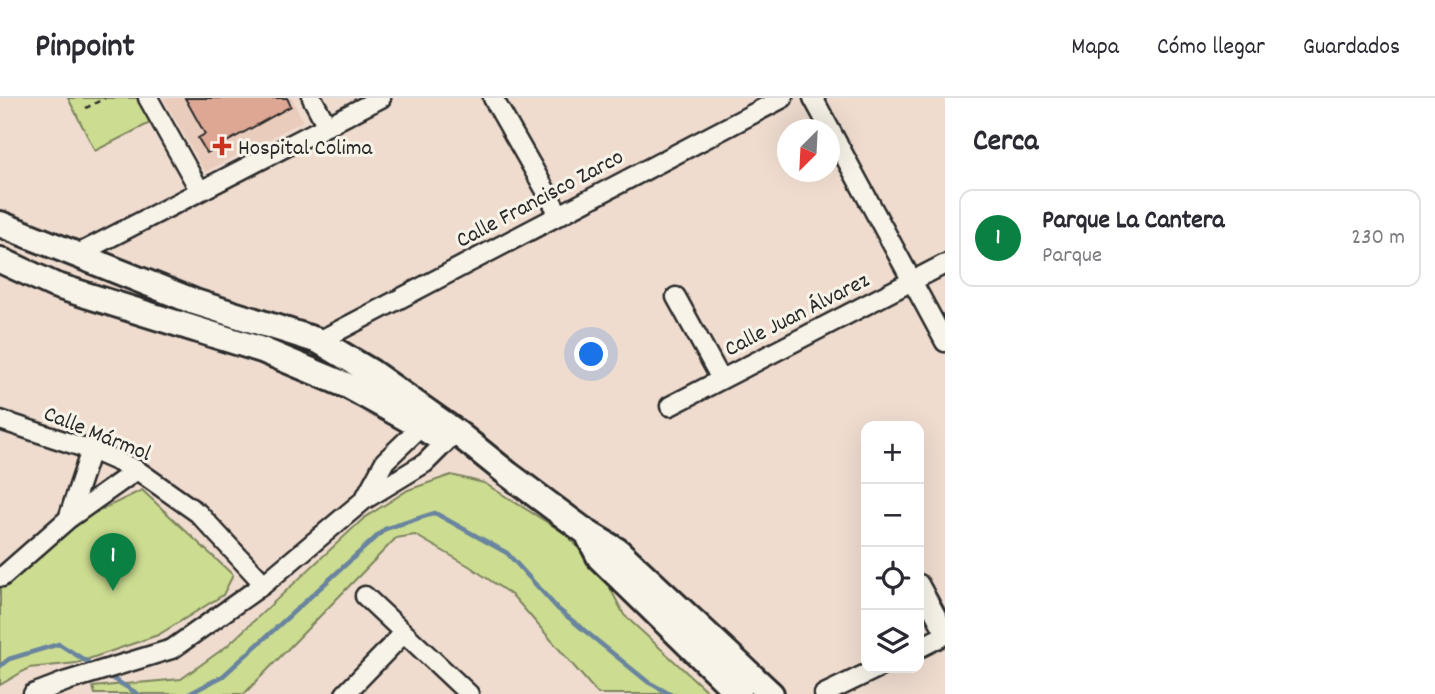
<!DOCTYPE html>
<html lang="es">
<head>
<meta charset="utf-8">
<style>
	body { margin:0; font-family:Dekko,sans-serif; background:#f7f7f7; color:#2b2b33 }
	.controls { position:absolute; right:21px; bottom:21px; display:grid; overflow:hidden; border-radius:14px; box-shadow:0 7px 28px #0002 }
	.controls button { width:63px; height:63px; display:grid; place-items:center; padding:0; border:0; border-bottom:2px solid #e1e1e2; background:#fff; color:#2b2b33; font:35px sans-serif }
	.compass { position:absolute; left:777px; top:21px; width:63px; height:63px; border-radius:50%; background:#fff; box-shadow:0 7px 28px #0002; rotate:204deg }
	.you { position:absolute; left:592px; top:257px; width:24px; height:24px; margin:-18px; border:5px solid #fff; border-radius:50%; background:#1a73e8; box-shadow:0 0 0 10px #1a73e833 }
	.badge { display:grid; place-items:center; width:46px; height:46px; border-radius:50%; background:#0b8043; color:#fff; font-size:23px; font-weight:700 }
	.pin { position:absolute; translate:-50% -58px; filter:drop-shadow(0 2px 4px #0008) }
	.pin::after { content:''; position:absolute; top:37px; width:24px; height:21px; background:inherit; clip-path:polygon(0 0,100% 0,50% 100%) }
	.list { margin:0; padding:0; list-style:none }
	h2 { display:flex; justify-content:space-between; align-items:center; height:91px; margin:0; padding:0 28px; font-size:30px }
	h2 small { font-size:23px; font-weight:400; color:#7c7c81 }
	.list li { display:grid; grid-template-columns:46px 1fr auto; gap:21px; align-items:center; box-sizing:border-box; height:98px; margin:0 14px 14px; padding:0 14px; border:2px solid #e1e1e2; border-radius:14px }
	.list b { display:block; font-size:26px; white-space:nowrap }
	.list p { margin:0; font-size:23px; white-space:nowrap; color:#7c7c81 }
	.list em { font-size:23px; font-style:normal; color:#7c7c81 }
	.icon { flex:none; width:38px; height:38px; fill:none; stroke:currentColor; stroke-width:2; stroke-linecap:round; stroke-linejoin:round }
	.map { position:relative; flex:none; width:945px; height:596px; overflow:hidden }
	header { display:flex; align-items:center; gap:42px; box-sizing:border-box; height:98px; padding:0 35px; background:#fff; border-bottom:2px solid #e1e1e2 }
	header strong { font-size:33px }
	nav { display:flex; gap:38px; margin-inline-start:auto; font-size:24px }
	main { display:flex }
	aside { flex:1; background:#fff }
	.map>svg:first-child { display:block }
</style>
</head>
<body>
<header>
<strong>Pinpoint</strong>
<nav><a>Mapa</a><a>Cómo llegar</a><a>Guardados</a></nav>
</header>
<main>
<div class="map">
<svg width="945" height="596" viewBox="0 0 945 596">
	<rect width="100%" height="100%" fill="#efdccf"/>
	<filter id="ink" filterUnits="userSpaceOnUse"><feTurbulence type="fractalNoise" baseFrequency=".0143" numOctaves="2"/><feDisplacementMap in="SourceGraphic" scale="14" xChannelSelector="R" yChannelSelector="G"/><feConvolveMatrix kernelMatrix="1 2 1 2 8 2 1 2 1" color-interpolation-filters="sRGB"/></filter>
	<g filter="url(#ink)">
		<path fill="#eaccbd" d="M163 0H292L303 23 205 74Z"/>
		<path fill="#ccdc90" stroke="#7c845e" stroke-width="2" d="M68 0H140L152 24 95 53Z
			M451 377 484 385 566 436 605 480 624 517 710 596H598L513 498 469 468 415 437 396 440 244 596H95L93 589 181 581 227 548 364 420 408 392Z
			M142 392 233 477 223 497 158 537 77 565 29 570 0 587V487L4 488 33 459 86 419Z"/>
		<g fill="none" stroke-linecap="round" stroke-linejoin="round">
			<path stroke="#69849f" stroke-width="4.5" d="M0 568 9 561 59 546 94 568
				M107 577 138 596
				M189 596 223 578 385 431 435 415 507 455 558 511 648 584 670 596"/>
		</g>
		<path fill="#dda794" stroke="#2b2b2b" stroke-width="2" d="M185 0H287L291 8 207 55 198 40 205 36Z"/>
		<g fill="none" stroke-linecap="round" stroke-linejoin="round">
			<defs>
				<path id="street" d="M148 0 200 93
					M312 0 327 28
					M493 0 559 116
					M813 0 945 244
					M76 157 381 0
					M676 199 721 281
					M319 243 783 0
					M670 308 945 166
					M0 322 91 352 137 372 198 415 264 486
					M364 402 385 363 429 321
					M68 421 91 352
					M0 478 2 479 68 421 137 372
					M919 486 945 534
					M365 498 469 596
					M919 550 945 537
					M33 596 67 583 172 551 264 486 364 402 425 365 455 335
					M345 596 404 535
					M824 596 878 570"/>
				<path id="secondary" d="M0 126 195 204 319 243 371 274 456 334 508 376 586 434 618 453 771 596
					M0 162 54 187 262 252 348 288 422 329 439 340
					M590 441 600 460 739 596"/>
			</defs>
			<use href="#street" stroke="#2b2b2b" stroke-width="23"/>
			<use href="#secondary" stroke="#2b2b2b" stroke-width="30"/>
			<path stroke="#2b2b2b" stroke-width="2.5" stroke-dasharray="5 5" stroke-linecap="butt" d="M86 10 105 0"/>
			<use href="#street" stroke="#f7f3e8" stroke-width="18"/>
			<use href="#secondary" stroke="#f7f3e8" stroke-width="24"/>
		</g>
	</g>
	<path fill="#c8321e" stroke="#f7f3e8" stroke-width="2.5" d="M218.5 37.5h7v7h7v7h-7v7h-7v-7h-7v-7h7z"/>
	<g text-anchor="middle" stroke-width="6" stroke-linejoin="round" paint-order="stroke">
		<g font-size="23" fill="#2b2b2b" stroke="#f7f3e8" text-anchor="start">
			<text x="238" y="56">Hospital Colima</text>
		</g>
		<g font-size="23" fill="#2b2b2b" stroke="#f7f3e8">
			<text transform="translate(539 99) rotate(-28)" y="8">Calle Francisco Zarco</text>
			<text transform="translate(796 215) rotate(-27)" y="8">Calle Juan Álvarez</text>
			<text transform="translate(98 334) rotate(22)" y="8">Calle Mármol</text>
		</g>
	</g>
</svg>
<div class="controls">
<button>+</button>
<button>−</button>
<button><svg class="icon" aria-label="locate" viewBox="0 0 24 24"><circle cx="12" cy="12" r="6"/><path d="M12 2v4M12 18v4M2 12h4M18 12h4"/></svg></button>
<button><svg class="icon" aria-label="layers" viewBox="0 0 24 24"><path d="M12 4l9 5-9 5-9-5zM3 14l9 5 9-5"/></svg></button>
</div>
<svg class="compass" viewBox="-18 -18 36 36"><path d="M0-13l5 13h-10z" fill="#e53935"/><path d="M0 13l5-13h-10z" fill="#7c7c81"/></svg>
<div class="you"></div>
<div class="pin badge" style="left:113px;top:493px">1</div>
</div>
<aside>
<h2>Cerca<small></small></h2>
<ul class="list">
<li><span class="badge">1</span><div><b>Parque La Cantera</b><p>Parque</p></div><em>230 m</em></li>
</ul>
</aside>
</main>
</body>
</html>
